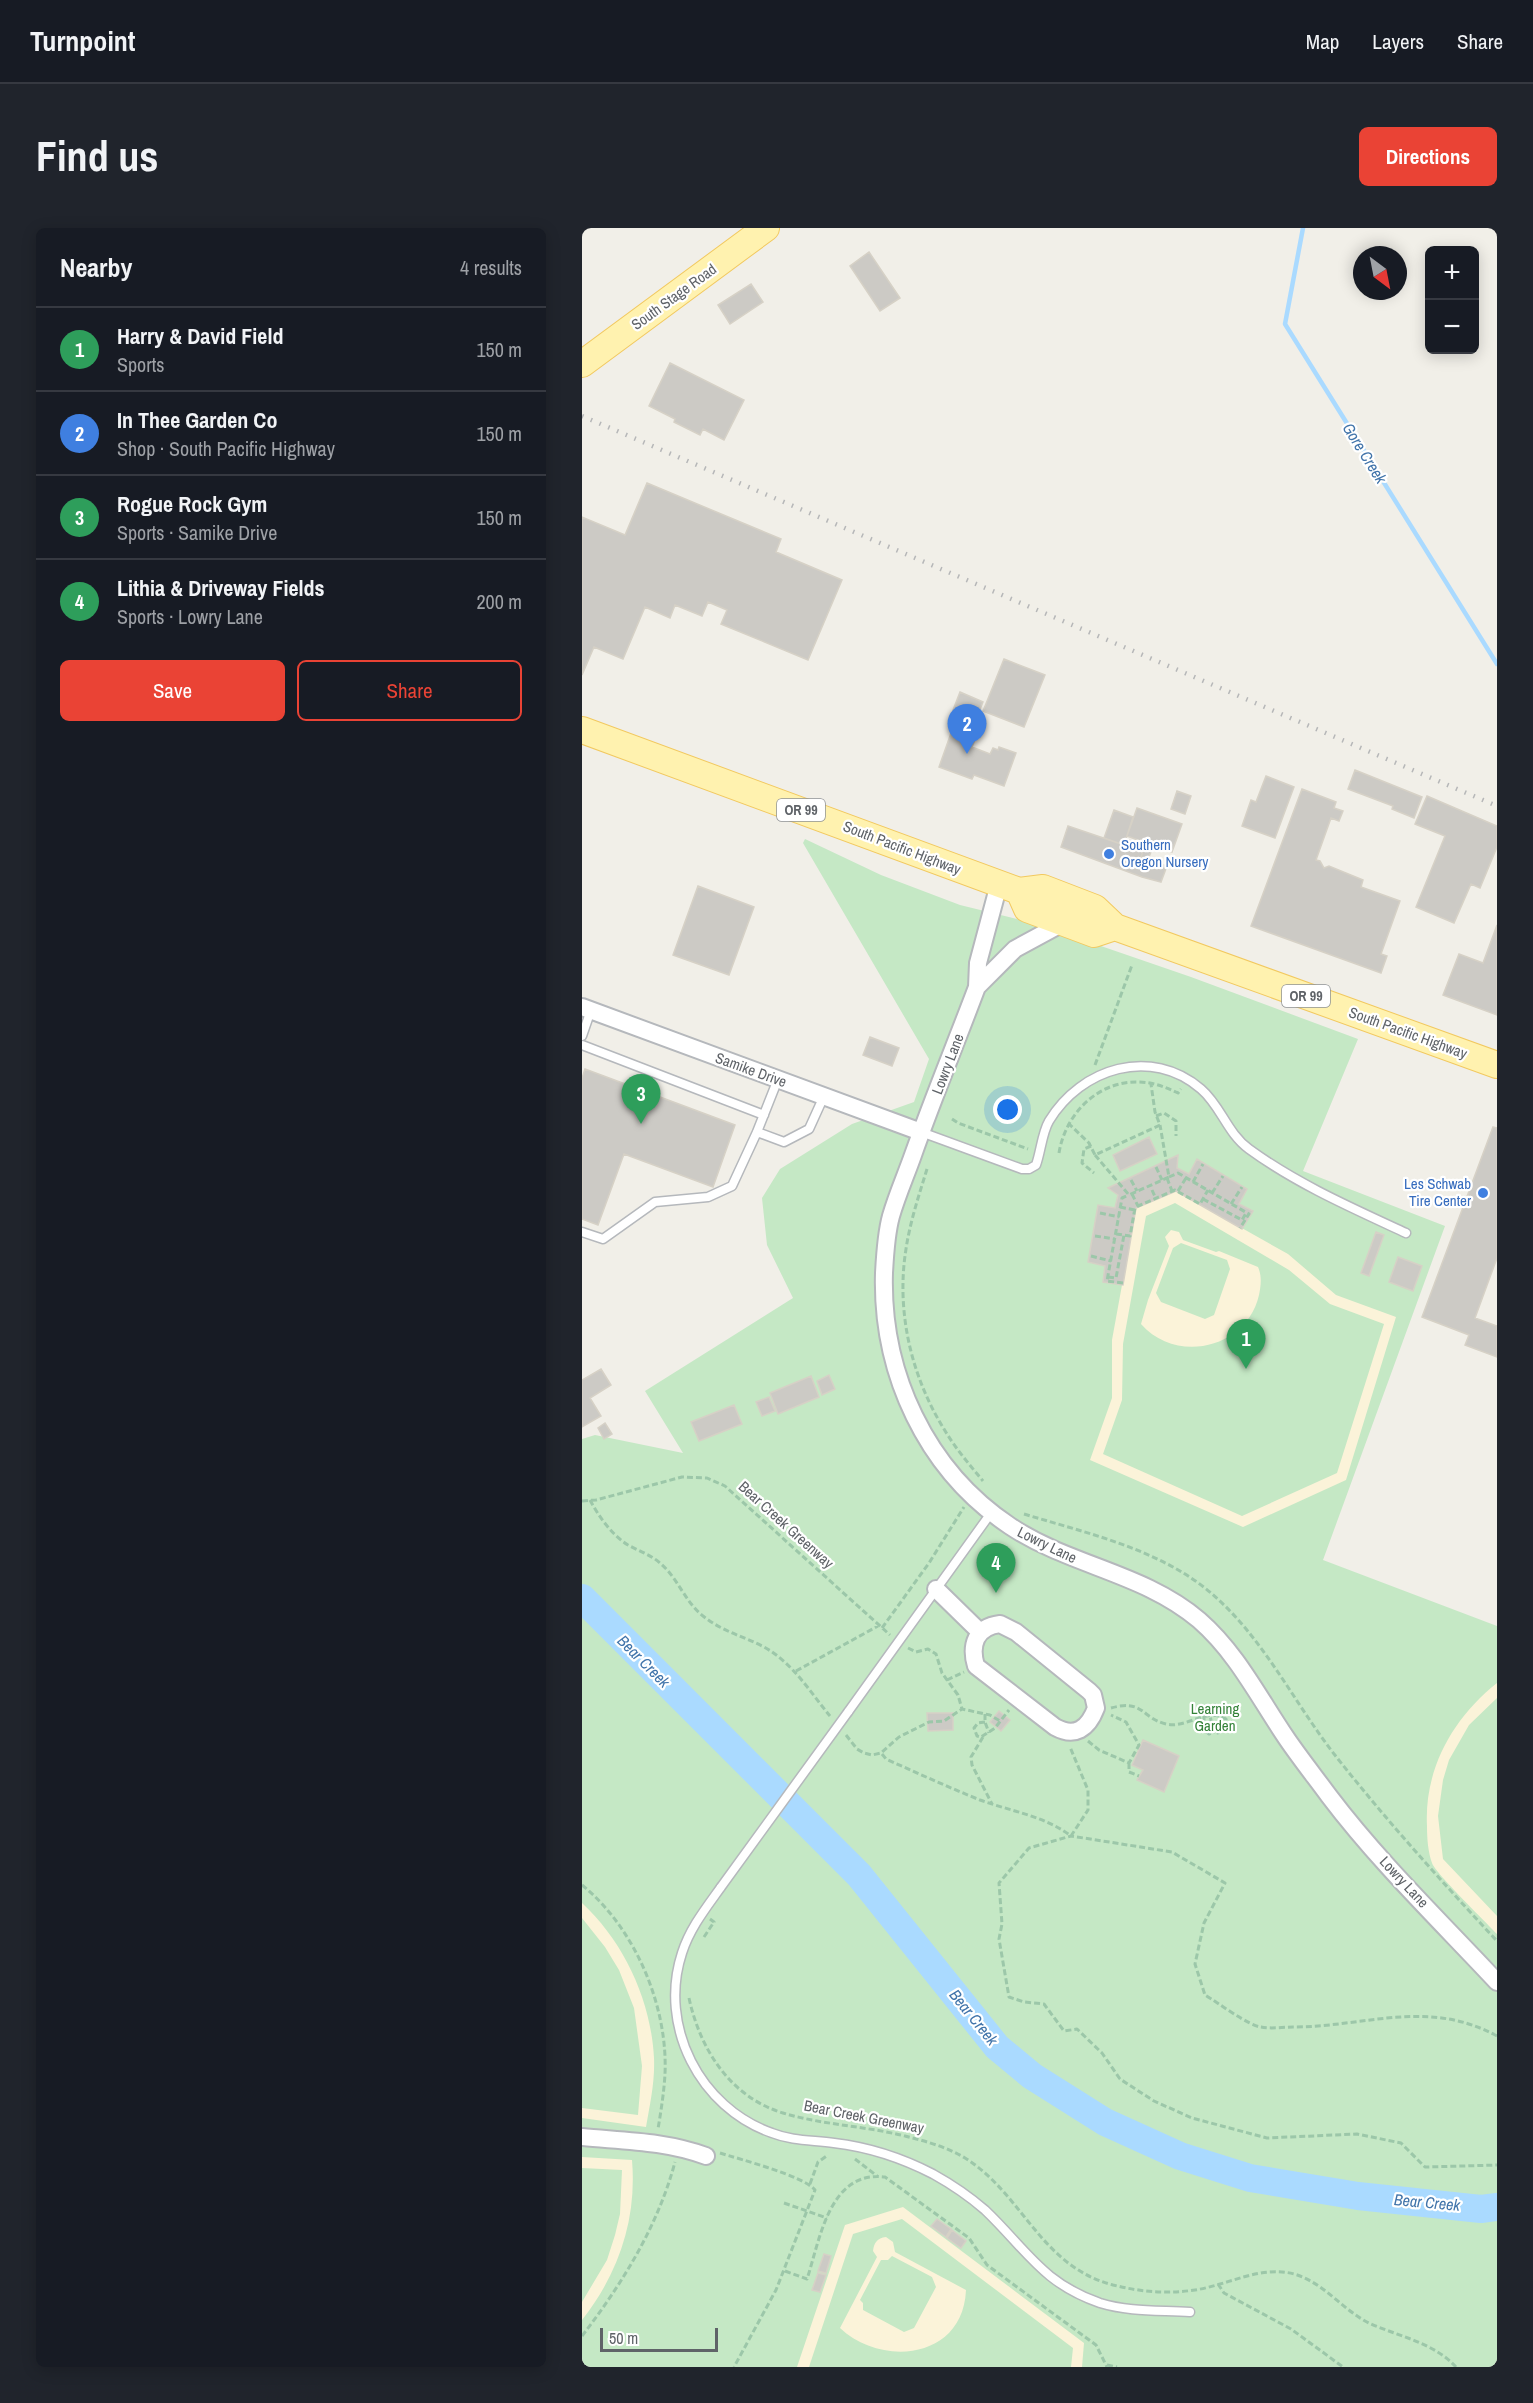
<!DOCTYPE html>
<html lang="en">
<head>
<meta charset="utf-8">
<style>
	body { margin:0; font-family:"Archivo Narrow",sans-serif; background:#20242c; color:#f1f3f6 }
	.controls { position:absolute; right:18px; top:18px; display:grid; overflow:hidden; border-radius:9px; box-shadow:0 3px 15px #0003 }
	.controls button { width:54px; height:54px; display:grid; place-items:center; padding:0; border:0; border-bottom:2px solid #363941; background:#171b24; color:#f1f3f6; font:30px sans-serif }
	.compass { position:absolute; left:771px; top:18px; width:54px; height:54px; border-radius:50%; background:#171b24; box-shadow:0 3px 15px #0003; rotate:148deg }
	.scale { position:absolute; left:18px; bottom:15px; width:118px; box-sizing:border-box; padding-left:6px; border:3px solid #5f6368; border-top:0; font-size:16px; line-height:21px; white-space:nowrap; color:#5f6368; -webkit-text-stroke:4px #fff; paint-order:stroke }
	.you { position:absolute; left:426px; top:882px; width:21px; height:21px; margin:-15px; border:4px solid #fff; border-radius:50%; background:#1a73e8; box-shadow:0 0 0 9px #1a73e833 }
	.badge { display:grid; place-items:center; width:39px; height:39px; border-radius:50%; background:#ea4335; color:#fff; font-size:20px; font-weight:700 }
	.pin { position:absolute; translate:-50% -50px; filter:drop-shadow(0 2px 3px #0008) }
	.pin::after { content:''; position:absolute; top:32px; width:21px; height:18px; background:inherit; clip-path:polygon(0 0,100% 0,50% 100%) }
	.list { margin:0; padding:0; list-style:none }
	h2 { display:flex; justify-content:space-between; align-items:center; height:78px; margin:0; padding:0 24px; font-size:26px }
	h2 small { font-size:20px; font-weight:400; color:#9ea1a6 }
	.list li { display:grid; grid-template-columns:39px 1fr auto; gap:18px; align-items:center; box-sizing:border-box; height:84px; padding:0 24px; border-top:2px solid #363941 }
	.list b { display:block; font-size:22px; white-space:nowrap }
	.list p { margin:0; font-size:20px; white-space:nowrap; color:#9ea1a6 }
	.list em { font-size:20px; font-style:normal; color:#9ea1a6 }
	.actions { display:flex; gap:12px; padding:18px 24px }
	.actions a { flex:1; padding:14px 0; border:2px solid #ea4335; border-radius:9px; text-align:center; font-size:21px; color:#ea4335 }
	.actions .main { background:#ea4335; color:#fff }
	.map { position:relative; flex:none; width:915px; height:2139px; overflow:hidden; border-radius:9px }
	header { display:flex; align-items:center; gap:36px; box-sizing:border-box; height:84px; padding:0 30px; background:#171b24; border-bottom:2px solid #363941 }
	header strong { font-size:28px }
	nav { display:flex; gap:33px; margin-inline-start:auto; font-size:21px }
	.intro { display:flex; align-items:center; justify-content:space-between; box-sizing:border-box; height:144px; padding:0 36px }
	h1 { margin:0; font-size:42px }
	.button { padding:15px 27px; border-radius:9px; background:#ea4335; color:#fff; font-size:21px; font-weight:700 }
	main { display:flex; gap:36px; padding:0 36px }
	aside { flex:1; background:#171b24; border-radius:9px; box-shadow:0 3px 15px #0003 }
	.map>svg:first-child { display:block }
</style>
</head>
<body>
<header>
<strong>Turnpoint</strong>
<nav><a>Map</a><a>Layers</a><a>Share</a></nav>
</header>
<div class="intro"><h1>Find us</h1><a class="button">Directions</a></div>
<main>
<aside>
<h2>Nearby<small>4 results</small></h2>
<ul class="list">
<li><span class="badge" style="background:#2e9e5b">1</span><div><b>Harry &amp; David Field</b><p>Sports</p></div><em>150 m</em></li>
<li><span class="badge" style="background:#3f7fe0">2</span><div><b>In Thee Garden Co</b><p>Shop · South Pacific Highway</p></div><em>150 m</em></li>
<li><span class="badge" style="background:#2e9e5b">3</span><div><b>Rogue Rock Gym</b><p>Sports · Samike Drive</p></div><em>150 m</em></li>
<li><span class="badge" style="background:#2e9e5b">4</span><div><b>Lithia &amp; Driveway Fields</b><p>Sports · Lowry Lane</p></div><em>200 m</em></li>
</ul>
<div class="actions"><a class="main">Save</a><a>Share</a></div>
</aside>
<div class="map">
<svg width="915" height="2139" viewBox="0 0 915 2139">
	<rect width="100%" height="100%" fill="#f1efe8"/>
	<path fill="#c5e8c5" d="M223 611 299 647 378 677 455 696 609 749 776 811 721 943 863 998 741 1332 915 1398V2139H0V1211L13 1207 101 1225 63 1163 211 1070 185 1017 180 970 198 941 270 896 332 874 347 831 221 615Z"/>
	<path fill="#fbf3d9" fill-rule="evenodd" d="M594 963 706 1026 754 1067 814 1089 764 1252 661 1299 508 1232 530 1170V1112L554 980ZM593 975 707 1042 748 1076 802 1096 755 1245 660 1288 521 1226 540 1172 541 1116 564 988Z
		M589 1002 597 1004 601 1012 634 1024 637 1023 676 1039C680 1048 679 1057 677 1067 665 1120 595 1137 559 1096L566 1072 587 1018 583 1009ZM599 1015 645 1032 648 1041 632 1087 623 1091 579 1074 574 1065 591 1020Z
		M915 1455V1470L887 1497 867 1532 861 1552 856 1588 861 1631 915 1688V1706C903 1693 854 1646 850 1635 846 1624 845 1610 845 1598 842 1541 871 1490 915 1455Z
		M0 1675C42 1714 69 1772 72 1830 73 1854 68 1876 64 1899L0 1890V1880L56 1887 60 1838 52 1780 37 1742 23 1719 0 1690Z
		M0 1929 50 1932C55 1991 37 2045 0 2092V2074L25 2032 33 2007 38 1986 40 1942 0 1940Z
		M321 1979 502 2115 500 2139H489L491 2120 320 1991 271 2006 227 2139H215L263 1997Z
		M304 2009 311 2014 313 2024 384 2062C381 2132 299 2139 258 2100L295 2029 291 2023C292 2015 295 2010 304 2009ZM310 2028 350 2049 354 2059 332 2100 322 2104 281 2082V2075L278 2072 299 2032H306Z"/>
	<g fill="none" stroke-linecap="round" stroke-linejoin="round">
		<path stroke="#aadaff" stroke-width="4.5" d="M721 0 703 96 915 436"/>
		<path stroke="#aadaff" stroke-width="28" d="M0 1370 277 1647 415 1819 450 1848 523 1894 598 1928 668 1950 776 1968 899 1981 915 1979"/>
	</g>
	<path fill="#cccac5" stroke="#d6d1c6" stroke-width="1.5" d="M287 24 318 70 298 83 268 38Z
		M169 56 181 74 148 96 136 77Z
		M88 135 162 172 142 212 121 201 118 207 92 194 93 191 67 178Z
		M65 255 199 311 194 324 260 352 226 432 139 396 145 382 126 374 120 388 93 377 88 390 63 379 41 431 12 419 0 447V289L43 307Z
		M422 431 463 447 442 499 401 483Z
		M378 464 401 474 394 491 371 482Z
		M373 494 397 502 390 519 408 526 411 520 416 522 417 519 434 525 422 558 392 547 390 551 357 539Z
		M773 542 840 569 832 590 810 581 811 578 766 561Z
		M684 548 712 559 693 610 660 598 669 572 674 574Z
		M720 561 754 574 752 580 761 583 757 593 749 590 734 632 738 633 742 640 747 638 781 652 779 659 818 673 799 726 805 728 799 745 669 698Z
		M595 563 609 568 603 586 589 581Z
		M845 568 915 598V619L898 660 889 656 872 695 834 679 863 608 833 596Z
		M555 580 600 596 590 624 572 617 566 631 559 629 564 615 545 608Z
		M532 582 551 589 542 617 522 610Z
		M486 598 542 617 544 611 563 618 559 629 585 638 579 654 560 649 479 619Z
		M116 658 172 679 147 747 91 727Z
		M915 697V787L861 767 877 726 901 735Z
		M288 809 317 820 310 838 281 827Z
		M3 841 153 897 131 959 42 926 16 997 0 991V850Z
		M911 899 915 900V1030L893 1090 915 1098V1129L883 1117 887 1107 840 1089Z
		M567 909 575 926 538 943 531 927Z
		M596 927 595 940 607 946 615 931 665 961 657 976 671 983 660 1001 594 963 554 980 541 1057 521 1054 523 1038 506 1034 516 977 533 980 536 967 526 960Z
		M794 1004 802 1007 787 1048 779 1045Z
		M816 1029 840 1038 831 1063 807 1054Z
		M19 1141 29 1157 8 1170 19 1188 0 1199V1152Z
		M247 1147 253 1161 240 1167 235 1153Z
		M229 1148 237 1169 196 1186 188 1165Z
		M187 1169 193 1183 180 1188 174 1174Z
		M152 1177 160 1196 117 1213 109 1194Z
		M23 1195 30 1206 22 1211 16 1200Z
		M417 1483 428 1492 419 1503 408 1494Z
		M345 1485H371V1502L346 1503Z
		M561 1512 597 1528 582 1564 555 1552 561 1542 550 1537Z
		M355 1991 369 2001 364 2009 349 1998Z
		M370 2002 384 2013 379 2020 365 2010Z
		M242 2026 249 2028 244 2045 236 2043Z
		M236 2045 244 2047 238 2064 230 2062Z"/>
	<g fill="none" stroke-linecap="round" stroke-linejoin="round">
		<defs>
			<path id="lane" d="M0 808 9 782
				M0 817 182 887
				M175 904 202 914 227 901 242 868
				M339 904 440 941H447L454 937C459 923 460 905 467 893 499 840 569 818 619 861 639 878 645 905 667 921 715 956 770 980 824 1005
				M0 1004 21 1011 73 974 126 969 150 958 175 904 196 851
				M266 1484 409 1285
				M139 1659C124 1680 108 1700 100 1725 76 1798 118 1880 190 1905 210 1913 230 1912 252 1915 286 1919 320 1930 351 1946 369 1956 388 1969 403 1982 444 2021 460 2055 518 2075 547 2084 578 2082 608 2084"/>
			<path id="street" d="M417 656 396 735 395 759C374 815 351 870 331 927 324 947 315 967 309 988 304 1006 303 1026 302 1045 299 1145 344 1242 428 1298 488 1338 562 1345 617 1392 655 1425 677 1470 705 1511 718 1530 733 1549 747 1568 797 1634 858 1693 915 1754
				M395 759 433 721 481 695
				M0 779 339 904
				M354 1361 398 1404
				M418 1396 434 1404 507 1463 511 1467 514 1480C506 1501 493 1510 473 1499L394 1438C388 1418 393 1399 418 1396Z
				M0 1909C42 1913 84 1913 124 1928"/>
			<path id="primary" d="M0 136 184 0
				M0 502 437 663 461 660 513 680 533 699 915 837
				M437 663 445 681 512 706 533 699"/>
		</defs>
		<use href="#lane" stroke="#b5b8bc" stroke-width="11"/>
		<use href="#street" stroke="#b5b8bc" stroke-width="20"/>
		<use href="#primary" stroke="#f2c960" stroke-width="28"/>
		<path stroke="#9cc7a9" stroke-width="3" stroke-dasharray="6 3" stroke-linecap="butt" d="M513 837 550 737
			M574 888 582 885 594 893V908
			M370 891 376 895 446 921
			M486 895 507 915 513 927 578 897 573 884 569 856
			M509 918 502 921 500 935 512 945
			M477 925C483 887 515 853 556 854 571 854 583 859 596 865L599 861
			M513 927 547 967 587 949 578 897
			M574 939 580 952
			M345 941C337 967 328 994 324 1021 314 1083 329 1148 362 1201 373 1220 387 1236 401 1253
			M587 949 596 945 667 986 658 1000
			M585 950 590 963
			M549 952 555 963
			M611 954 621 936
			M570 962 574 971
			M596 963 604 950
			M630 965 641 948
			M550 966 556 978
			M621 971 660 992 664 985
			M649 976 660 959
			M538 979 553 982
			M518 985 537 989
			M534 1006 548 1008 553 980 556 978 593 962 618 976 626 962
			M513 1008 533 1011
			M509 1028 529 1033
			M526 1049 534 1050 542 1007
			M541 1055 525 1053 540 970 547 967
			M8 1272C17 1289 30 1307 46 1317 57 1323 69 1327 78 1335 96 1350 103 1374 121 1388 141 1404 161 1408 182 1419 211 1435 228 1464 248 1488
			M0 1273 14 1272 100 1249 125 1250 143 1258 308 1407
			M442 1286C501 1304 564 1318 615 1354 678 1400 709 1472 756 1531 806 1594 860 1654 915 1713
			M300 1400 347 1335 382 1279
			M326 1420 334 1424 346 1421 354 1426 360 1445 376 1467 380 1481
			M214 1443 296 1398
			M365 1452 382 1444
			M529 1480C562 1471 559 1490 584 1496 605 1501 624 1479 644 1491L645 1497 636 1505 632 1504 628 1488 634 1480 633 1477 622 1484V1502L627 1506 632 1504
			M403 1486V1494L407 1505
			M403 1494 396 1495 392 1500 395 1508 399 1509 413 1500 427 1482
			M264 1507 275 1521 282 1525 290 1527 299 1525 317 1509 347 1494 362 1493 380 1481 408 1487 418 1493
			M401 1509 389 1529 390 1537 410 1576
			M506 1513 517 1522 547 1535 557 1517 544 1494 529 1487
			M300 1526 304 1531C335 1545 366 1559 398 1572 428 1583 463 1588 489 1608L506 1582V1562L488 1519
			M547 1535V1544L557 1548
			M0 1657C53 1700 86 1778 83 1846 82 1864 79 1883 76 1901
			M122 1709 132 1694 128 1691
			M107 1770C118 1821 148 1869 201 1885 241 1897 283 1898 323 1908 343 1913 365 1919 383 1930 441 1966 458 2038 531 2057 559 2064 585 2066 613 2062 646 2057 679 2037 712 2046 743 2055 761 2083 789 2096 819 2109 852 2115 874 2139
			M915 1808C845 1770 784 1799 711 1799 701 1799 689 1801 679 1799 667 1798 635 1774 623 1767L613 1736 622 1695 643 1655 590 1624 489 1608 447 1620 417 1655 420 1696 417 1711 427 1769 442 1774 462 1776 482 1803 495 1801 520 1825 538 1851 572 1873 610 1890 685 1910 775 1906 819 1915 843 1939 915 1937
			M138 1925C157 1931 222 1948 233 1962L194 2062 152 2139
			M273 1931 295 1948
			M228 1956 236 1934 246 1927
			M202 1975 245 1990
			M203 2043 225 2051C238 2012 247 1942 303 1949L387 2010 405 2037 514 2117 525 2139
			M636 2056 642 2065 709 2101 761 2139
			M0 2108C40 2056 76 1998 93 1934
			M525 2137 535 2139"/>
		<use href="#lane" stroke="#fff" stroke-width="8"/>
		<use href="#street" stroke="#fff" stroke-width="16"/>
		<use href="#primary" stroke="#fff2af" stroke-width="26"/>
		<path stroke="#b6b7b8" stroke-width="4.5" stroke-dasharray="1.5 8" stroke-linecap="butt" d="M0 188 915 578"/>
		<defs>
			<path id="lane-bridge" d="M139 1659 266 1484"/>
		</defs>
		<use href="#lane-bridge" stroke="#b5b8bc" stroke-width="11" stroke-linecap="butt"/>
		<use href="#lane-bridge" stroke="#fff" stroke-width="8"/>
	</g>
	<g fill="#3f7fe0" stroke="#fff" stroke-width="2">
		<circle cx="527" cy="626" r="6"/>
		<circle cx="901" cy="965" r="6"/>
	</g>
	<g text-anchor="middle" stroke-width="4.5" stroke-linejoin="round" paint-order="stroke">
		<g fill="#fff" stroke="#8f9295" stroke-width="1.5">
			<rect x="195" y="571" width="48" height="22" rx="4.5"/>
			<rect x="700" y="757" width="48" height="22" rx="4.5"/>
		</g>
		<g font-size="14" font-weight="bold" fill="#5f6368">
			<text x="219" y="587">OR 99</text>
			<text x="724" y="773">OR 99</text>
		</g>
		<g font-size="15" fill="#5f6368" stroke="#fff">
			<text transform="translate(92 69) rotate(-36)" y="5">South Stage Road</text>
			<text transform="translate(320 620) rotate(21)" y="5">South Pacific Highway</text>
			<text transform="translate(826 805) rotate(20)" y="5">South Pacific Highway</text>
			<text transform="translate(366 836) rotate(-69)" y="5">Lowry Lane</text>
			<text transform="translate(169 842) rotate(20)" y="5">Samike Drive</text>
			<text transform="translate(204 1297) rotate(42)" y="5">Bear Creek Greenway</text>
			<text transform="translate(465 1317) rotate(26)" y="5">Lowry Lane</text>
			<text transform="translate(822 1654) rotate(47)" y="5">Lowry Lane</text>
			<text transform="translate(282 1889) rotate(11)" y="5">Bear Creek Greenway</text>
		</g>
		<g font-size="15" fill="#366cbe" stroke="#fff" text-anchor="start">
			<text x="539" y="622">Southern<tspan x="539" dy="17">Oregon Nursery</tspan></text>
			<text x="889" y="961" text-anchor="end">Les Schwab<tspan x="889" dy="17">Tire Center</tspan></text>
		</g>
		<g font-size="15" fill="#348238" stroke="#fff">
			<text x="633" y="1486">Learning<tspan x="633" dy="17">Garden</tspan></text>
		</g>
		<g font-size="16" font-style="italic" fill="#4174aa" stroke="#fff">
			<text transform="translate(783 225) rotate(58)" y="6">Gore Creek</text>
			<text transform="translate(62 1433) rotate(45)" y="6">Bear Creek</text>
			<text transform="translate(392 1789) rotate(51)" y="6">Bear Creek</text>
			<text transform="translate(845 1974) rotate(5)" y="6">Bear Creek</text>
		</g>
	</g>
</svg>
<div class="controls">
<button>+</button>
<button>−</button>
</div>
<svg class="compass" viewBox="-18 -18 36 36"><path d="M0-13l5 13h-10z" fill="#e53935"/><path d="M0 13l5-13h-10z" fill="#9ea1a6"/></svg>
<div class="scale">50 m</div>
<div class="you"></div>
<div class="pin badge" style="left:664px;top:1141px;background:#2e9e5b">1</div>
<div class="pin badge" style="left:385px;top:526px;background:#3f7fe0">2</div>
<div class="pin badge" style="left:59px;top:896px;background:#2e9e5b">3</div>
<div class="pin badge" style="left:414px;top:1365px;background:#2e9e5b">4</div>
</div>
</main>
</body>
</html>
